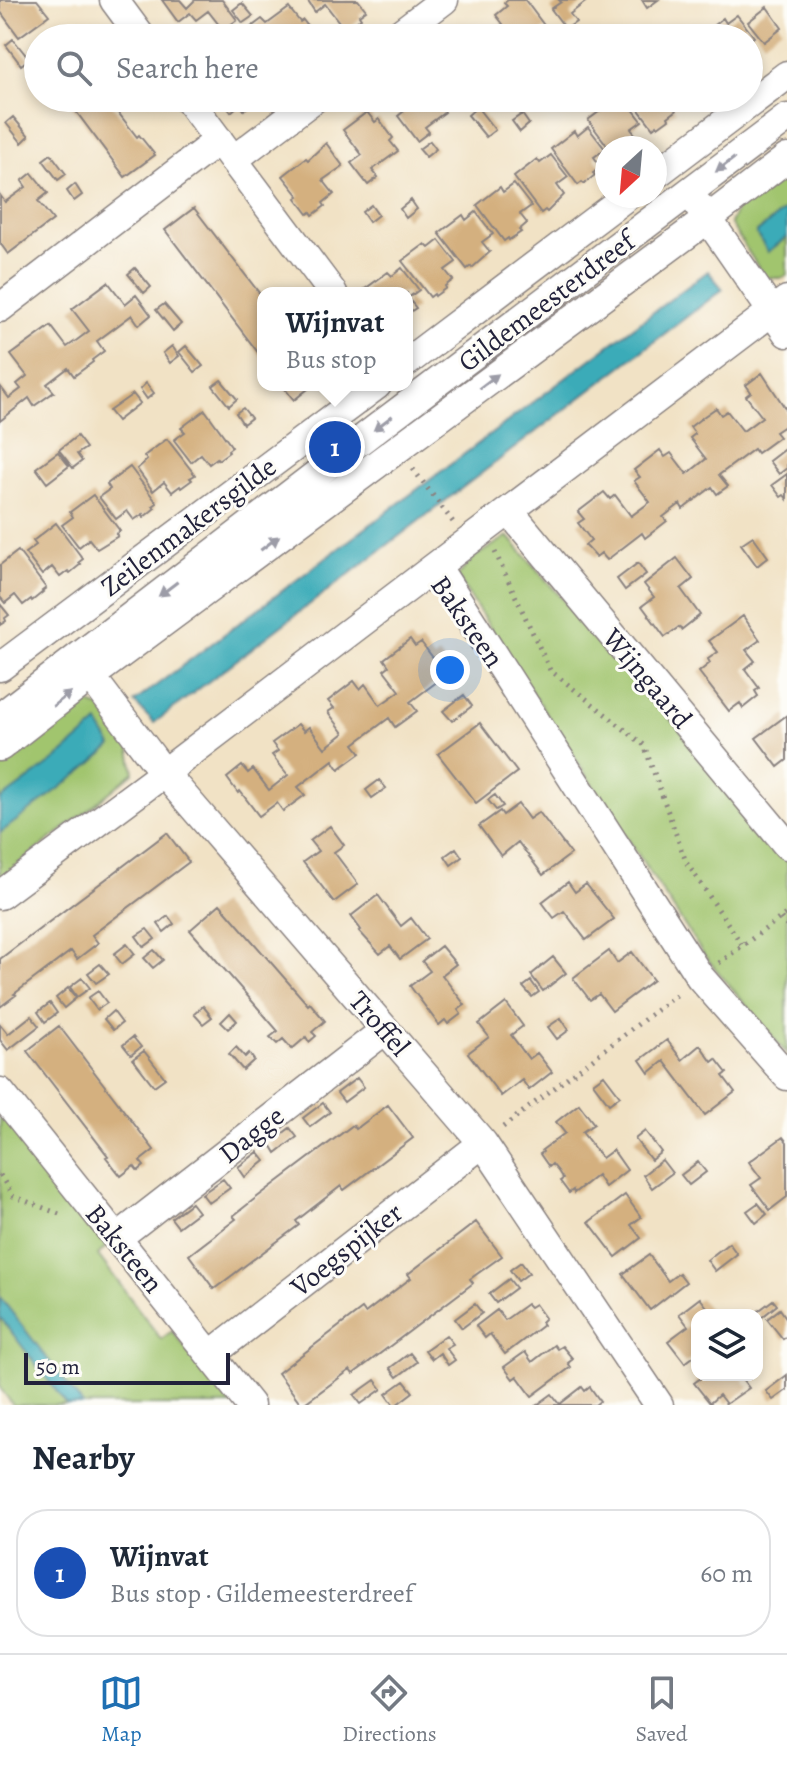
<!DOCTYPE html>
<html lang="en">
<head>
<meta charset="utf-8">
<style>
	body { margin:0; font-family:Alegreya,serif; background:#f6f6f7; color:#1f2937 }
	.controls { position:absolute; right:24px; bottom:24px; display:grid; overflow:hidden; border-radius:16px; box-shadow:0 4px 12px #0003 }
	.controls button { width:72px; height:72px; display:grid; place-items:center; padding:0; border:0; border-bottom:2px solid #e0e1e3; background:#fff; color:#1f2937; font:40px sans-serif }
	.compass { position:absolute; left:595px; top:136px; width:72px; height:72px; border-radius:50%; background:#fff; box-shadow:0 4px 12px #0003; rotate:206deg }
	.scale { position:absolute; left:24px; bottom:20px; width:206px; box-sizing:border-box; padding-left:8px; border:4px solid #22223b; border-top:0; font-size:22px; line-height:28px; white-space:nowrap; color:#22223b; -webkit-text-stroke:6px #fdfcf7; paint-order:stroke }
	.you { position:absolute; left:450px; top:670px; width:28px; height:28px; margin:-20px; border:6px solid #fff; border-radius:50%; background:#1a73e8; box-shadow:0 0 0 12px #1a73e833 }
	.badge { display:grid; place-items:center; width:52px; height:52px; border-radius:50%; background:#1f6fb2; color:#fff; font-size:26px; font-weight:700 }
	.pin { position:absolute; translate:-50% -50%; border:4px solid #fff; box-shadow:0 2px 8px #0006 }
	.popup { position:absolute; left:257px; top:287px; width:156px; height:104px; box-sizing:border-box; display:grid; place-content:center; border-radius:16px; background:#fff; filter:drop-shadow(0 2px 6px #0005); font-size:26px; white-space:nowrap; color:#747a83 }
	.popup b { font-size:30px; color:#1f2937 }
	.popup::after { content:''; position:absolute; left:50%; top:100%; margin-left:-16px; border:16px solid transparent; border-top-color:#fff }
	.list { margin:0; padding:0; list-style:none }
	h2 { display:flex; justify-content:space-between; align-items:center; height:104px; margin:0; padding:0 32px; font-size:34px }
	h2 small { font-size:26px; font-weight:400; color:#747a83 }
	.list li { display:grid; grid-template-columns:52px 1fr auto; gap:24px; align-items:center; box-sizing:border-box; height:128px; margin:0 16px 16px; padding:0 16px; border:2px solid #e0e1e3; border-radius:32px }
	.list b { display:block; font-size:30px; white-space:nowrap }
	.list p { margin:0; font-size:26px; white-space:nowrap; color:#747a83 }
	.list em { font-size:26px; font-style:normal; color:#747a83 }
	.icon { flex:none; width:44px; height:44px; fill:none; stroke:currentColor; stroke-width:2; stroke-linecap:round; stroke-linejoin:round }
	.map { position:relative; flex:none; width:787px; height:1405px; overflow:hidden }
	.search { position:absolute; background:#fff; box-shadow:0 4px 12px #0003; left:24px; right:24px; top:24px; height:88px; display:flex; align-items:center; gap:20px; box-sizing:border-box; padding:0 28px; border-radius:44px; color:#747a83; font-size:30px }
	.sheet { height:248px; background:#fff }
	nav { display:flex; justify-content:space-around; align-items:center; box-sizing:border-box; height:112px; border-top:2px solid #e0e1e3; background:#fff; font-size:22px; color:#747a83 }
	nav a { display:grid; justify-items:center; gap:4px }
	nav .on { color:#1f6fb2 }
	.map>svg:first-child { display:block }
</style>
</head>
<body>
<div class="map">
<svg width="787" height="1405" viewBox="0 0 787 1405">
	<rect width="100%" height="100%" fill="#fdfcf7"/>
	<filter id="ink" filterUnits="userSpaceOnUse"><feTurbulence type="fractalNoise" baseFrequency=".0125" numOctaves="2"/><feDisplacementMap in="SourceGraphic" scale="16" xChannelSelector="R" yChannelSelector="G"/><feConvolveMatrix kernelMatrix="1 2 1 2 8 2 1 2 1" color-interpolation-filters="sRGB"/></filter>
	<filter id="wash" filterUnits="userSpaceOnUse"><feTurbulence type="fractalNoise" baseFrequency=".006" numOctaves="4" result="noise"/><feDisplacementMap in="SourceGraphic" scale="32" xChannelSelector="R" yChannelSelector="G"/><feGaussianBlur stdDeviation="1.8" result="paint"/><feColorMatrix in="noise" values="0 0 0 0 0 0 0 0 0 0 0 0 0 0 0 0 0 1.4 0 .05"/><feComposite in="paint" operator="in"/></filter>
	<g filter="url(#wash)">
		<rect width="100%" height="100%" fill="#f1e2c5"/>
		<path fill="#a1c56e" stroke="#627454" stroke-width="2" d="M787 166V208L756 233 768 251 787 237V275L782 278H765L730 223 741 200Z
			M508 536 579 618 787 848V1054L703 954 457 577 473 558Z
			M84 702 104 709 129 743 134 772 82 815 0 878V757L64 708Z
			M0 1108 106 1247 98 1255 161 1339 172 1331 231 1405H83L0 1297Z
			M0 1317 67 1405H13L0 1388Z"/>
		<path fill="#3babb8" stroke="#2e667a" stroke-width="2" d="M787 208V237L768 252 756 233Z
			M708 271 723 289 154 723 134 702Z
			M98 723 112 746 84 770 0 833V800L56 759Z
			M0 1297 83 1405H67L0 1317Z"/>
		<g id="blocks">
			<path fill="#d4b07f" d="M0 0H37L49 15 19 37 0 11Z
				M162 0H180L187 8 195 0H222L237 20 223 30 208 11 196 20 190 13 178 22Z
				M307 0H358L366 10 359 15 361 18 347 29 345 26 343 27 325 4 315 12Z
				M508 0H525L546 28 533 38H494L491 34 503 24 496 15 507 6 504 3Z
				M559 0H588L570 14 576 22 566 29 551 9 561 2Z
				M642 0H658L647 8Z
				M242 3 253 16 243 23 233 10Z
				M767 7 782 28 764 42 748 22Z
				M289 8 300 22 303 20 313 33 310 36 312 38H257L250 28 262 19 267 24Z
				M737 15 754 37 749 40V38H701L700 36 723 18 726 23Z
				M13 39 29 59 21 65 6 45Z
				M66 98H107L137 137 139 135 155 155 125 177Z
				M220 98H259L244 110 240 104 231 112Z
				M401 98H435L445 112 425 127 429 132 417 141 398 116 408 108Z
				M463 98H479L469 106Z
				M630 98H673L669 101 676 111 668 117 669 119 658 127 657 125 653 128Z
				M625 99 642 121 631 129 639 139 631 145 633 148H609L588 120 611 103 615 107Z
				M477 107 495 130 486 137 468 115Z
				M367 112 375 122 379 119 393 138 390 141 398 151 372 170 378 177 368 185 351 163 362 155 343 130Z
				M522 114 529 124 520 132 512 121Z
				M13 117 29 136 22 143 6 123Z
				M588 127 605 149 594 157 601 167 593 173 595 175 584 184 582 182 578 185 551 149 574 131 577 136Z
				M430 141 436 149 426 157 419 149Z
				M326 143 343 166 323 180 334 194 323 203 325 206 313 215 311 212 308 214 296 198 299 196 283 176 306 158 308 160Z
				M51 154 66 174 58 180 43 160Z
				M551 155 568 177 557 185 564 195 547 212 545 210 541 213 514 177 537 159 540 163Z
				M32 173 48 193 38 201 53 220 8 254 0 243V195L5 202 26 187 22 181Z
				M75 184 82 195 74 201 67 191Z
				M514 184 531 206 520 214 527 223 519 230 521 232 509 240 508 238 504 241 477 205 500 187 503 192Z
				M411 200 417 209 406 218 400 209Z
				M371 205 378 215 369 222 362 212Z
				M194 208 263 298V359L165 230Z
				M476 212 493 234 482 242 490 252 472 268 471 266 467 269 439 233 463 215 466 220Z
				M439 240 456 262 445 270 453 280 445 286 446 288 435 296 434 294 430 297 402 261 425 244 429 248Z
				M135 268 151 287 144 293 128 274Z
				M402 268 419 290 408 298 416 308 407 314V293H368L365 289 388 272 392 276Z
				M108 282 125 304 136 295 151 315 139 325 132 315 97 341 104 351 92 360 93 362 74 376 68 368 47 384 54 392 34 406 29 398 0 421V386L9 398 21 389 17 384 27 376 11 355 51 326 67 347 77 340 89 331 72 309Z
				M164 304 181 324 173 331 156 310Z
				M172 346 179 356 170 363 163 353Z
				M186 346 203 366 195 372 179 352Z
				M762 373 787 411V424L775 432 779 437 757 453 754 449 719 475 728 486 717 494 712 487 683 509 680 504 663 517 667 521 645 538 642 533 607 560 601 553 596 557 585 545 591 540 578 523 584 519 578 512 604 492 610 499 615 495 631 516 650 502 634 481 640 477 634 470 660 450 665 457 671 453 687 474 706 459 690 438 695 434 690 427 703 417 716 408 721 415 727 411 743 431 762 417 746 396 751 392 746 385Z
				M221 380 237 399 229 406 213 386Z
				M146 383 154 393 147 399 140 389Z
				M282 385H313L294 400Z
				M133 394 140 403 117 421 109 411Z
				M243 408 251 418 243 424 236 413Z
				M205 410 232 447 228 450 229 452 218 460 217 458 209 464 201 454 191 462 174 440 185 432 181 428Z
				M77 436 86 448 77 454 82 461 73 468 59 450Z
				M167 439 195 475 190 478 192 480 181 488 180 486 172 492 164 482 153 491 137 469 147 460 144 456Z
				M787 447V468L779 474 769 461Z
				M58 452 69 466 47 483 36 468Z
				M130 467 157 503 153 506 155 508 144 517 143 514 134 520 127 511 116 519 99 497 110 489 107 484Z
				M787 474V499L784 495 781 497 772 485Z
				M93 495 120 531 116 534 118 536 97 549 89 539 79 547 62 525 73 517 70 512Z
				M56 523 83 559 79 562 81 564 70 573 68 571 60 577 52 567 42 575 25 553 36 545 33 541Z
				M753 536 768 557 757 566 741 544Z
				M18 551 46 588 42 591 43 592 32 601 31 599 23 605 15 595 5 603 0 597V565Z
				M677 558 693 579 681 589 700 615 681 630 679 627 665 637 642 606 654 597 644 584Z
				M638 563 646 574 625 590 617 579Z
				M0 604 9 615 5 618 6 621 0 625Z
				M743 616 760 640 746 650 755 661 745 669 759 688 755 691 758 696 743 708 740 703 729 711 699 672 710 663 708 659 718 652 709 641Z
				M410 639 415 646 421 642 434 659 439 655 444 661 439 666 446 675 410 702 417 711 395 727 389 718 354 744 361 753 339 769 333 760 298 787 305 795 283 811 277 803 259 816 240 791 238 793 227 778 242 766 248 773 253 769 269 790 288 775 272 755 278 751 272 743 298 724 304 731 309 727 325 748 334 741 344 733 328 712 334 708 328 701 354 681 360 689 365 684 380 705 400 691 384 670 389 666 384 659Z
				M464 695 472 706 452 721 443 711Z
				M787 715V760L778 767 756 738Z
				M480 723 517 772 476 803 438 754Z
				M379 780 386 788 372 798 366 790Z
				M495 795 503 806 496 810 488 800Z
				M518 804 529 819 539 812 571 854 543 875 518 842 501 856 479 826 500 811 503 815Z
				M330 826 344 845 334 852 358 884 334 902 303 862 318 851 310 841Z
				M167 833 189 862 92 935 98 943 77 959 71 951 14 994 16 995 0 1007V959Z
				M456 848 462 857 451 865 445 856Z
				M568 882 575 892 586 884 614 919 586 940 564 911 554 918 542 902Z
				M378 895 401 926 411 918 427 939 400 959 390 946 380 954 359 931 361 930 351 916Z
				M220 904 308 1005 310 1003 325 1021 312 1032 316 1036 309 1042 306 1037 292 1049 283 1039 277 1044 270 1037 278 1031 190 930Z
				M168 916 174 924 164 932 158 924Z
				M147 929 155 939 144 947 136 936Z
				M127 944 135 954 122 964 114 954Z
				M441 946 456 964 442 975 465 1005 458 1010 461 1014 448 1024 445 1020 439 1025 410 986 430 971 422 961Z
				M154 950 163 960 153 968 144 958Z
				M609 951 617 963 632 952 653 980 612 1011 599 994 590 1000 573 978Z
				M553 957 566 973 543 991 531 975Z
				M100 964 109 974 96 983 88 973Z
				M82 978 90 988 77 997 70 987Z
				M531 981 539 992 532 997 523 987Z
				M68 988 76 998 64 1008 56 998Z
				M98 991 107 1003 97 1010 88 998Z
				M50 1003 57 1013 45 1022 38 1012Z
				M506 1003 523 1026 511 1035 529 1059 537 1053 552 1072 529 1090 522 1080 501 1096 468 1053 489 1037 479 1024Z
				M203 1006 212 1017 203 1024 194 1014Z
				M113 1011 122 1023 113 1030 104 1019Z
				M230 1013 237 1021 228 1029 221 1022Z
				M31 1016 39 1026 8 1050 0 1040V1024L8 1034Z
				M561 1018 569 1030 557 1039 548 1027Z
				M59 1026 154 1150 140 1161 144 1166 138 1171 134 1166 121 1176 106 1157 108 1156 27 1051Z
				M133 1037 141 1047 131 1055 123 1045Z
				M667 1040 682 1060 700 1045 712 1062 716 1059 727 1073 723 1076 735 1092 705 1115 664 1061 649 1073 640 1060Z
				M236 1047 245 1057 249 1053 254 1060 243 1070 229 1054Z
				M144 1051 165 1078 154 1086 133 1059Z
				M604 1075 620 1096 609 1104 593 1083Z
				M357 1078 364 1087 344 1102 337 1093Z
				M323 1103 330 1112 310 1127 303 1118Z
				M579 1104 594 1124 582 1132 602 1158 613 1150 627 1170 605 1187 597 1175 574 1193 573 1190 569 1193 560 1181 563 1179 558 1171 552 1164 549 1167 540 1154 543 1152 542 1150 565 1133 556 1122Z
				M388 1105 413 1138 344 1190 341 1186 296 1221 299 1225 214 1289 189 1255 236 1219 233 1216 252 1201 353 1125 356 1129Z
				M290 1128 297 1137 276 1153 270 1143Z
				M645 1131 661 1152 651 1160 635 1139Z
				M783 1137 787 1142V1197L770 1210 751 1185 761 1178 749 1162Z
				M258 1152 265 1161 245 1177 238 1167Z
				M662 1160 672 1173 652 1188 643 1175Z
				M698 1162 706 1172 689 1185 681 1175Z
				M223 1179 230 1188 209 1203 202 1194Z
				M625 1195 641 1217 631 1225 641 1238 616 1257 589 1222Z
				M191 1203 198 1212 178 1227 171 1218Z
				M758 1203 767 1214 756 1223 747 1211Z
				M476 1222 502 1256 470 1279 473 1283 472 1284 353 1374 350 1370 302 1405 278 1373 362 1309 365 1313 411 1278 408 1274Z
				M729 1243 737 1254 715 1271 707 1260Z
				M649 1255 668 1281 679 1273 686 1282 650 1310 623 1274Z
				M521 1262 529 1273 518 1281 510 1270Z
				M509 1279 516 1288 496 1303 489 1294Z
				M700 1298 713 1315H697V1354L685 1363 668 1341 688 1326 679 1314Z
				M773 1300 777 1305 761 1318 757 1312Z
				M475 1304 482 1313 462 1328 455 1319Z
				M527 1304 530 1307 535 1304 545 1318 541 1322 543 1325 505 1354 490 1334 485 1338 476 1326 497 1310 505 1320Z
				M780 1309 787 1319V1336L783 1339 767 1319Z
				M446 1335 453 1344 446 1348 455 1360 448 1365 440 1353 432 1359 425 1350Z
				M554 1345 557 1349 562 1346 573 1359 568 1363 571 1367 532 1396 517 1376 513 1379 504 1367 525 1352 532 1362Z
				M410 1353 417 1362 397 1377 390 1368Z
				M705 1375H739L749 1388 726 1404 719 1395 710 1403 694 1383Z
				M787 1375V1390L773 1400 766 1391Z
				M375 1380 382 1389 361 1404 354 1395Z
				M404 1381 413 1392 396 1405H394L386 1394Z
				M582 1387 585 1391 590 1387 600 1401 595 1405H537L552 1394 560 1404Z"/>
		</g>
	</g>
	<g filter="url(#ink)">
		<use href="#blocks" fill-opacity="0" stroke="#8a8280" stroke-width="2"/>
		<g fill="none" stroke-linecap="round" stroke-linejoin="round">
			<defs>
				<path id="minor" d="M114 0 142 38
					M394 38 444 0
					M187 98 333 293
					M233 160 315 98
					M655 175 787 75
					M699 206 787 333
					M0 308 219 140
					M407 362 627 196
					M509 511 787 845
					M436 566 787 300
					M80 662 164 773 483 1143 659 1405
					M0 667 377 385
					M0 717 378 427 787 118
					M0 747 91 676 709 218 787 158
					M0 895 164 773 436 566 700 977 787 1076
					M0 1092 250 1405
					M117 1238 385 1030
					M210 1355 483 1143"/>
			</defs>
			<use href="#minor" stroke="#8a8280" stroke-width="31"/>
			<path stroke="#8a8280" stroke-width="5" stroke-dasharray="2 6" stroke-linecap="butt" d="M413 469 453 522
				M495 552 550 670 644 745 686 862 743 946
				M781 918 787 926
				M719 963 787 913
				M503 1127 679 993
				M0 1175 13 1196 62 1215"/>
			<use href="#minor" stroke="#fff" stroke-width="28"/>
		</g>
		<defs><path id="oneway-solid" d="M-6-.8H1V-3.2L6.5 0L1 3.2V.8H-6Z" transform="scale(2)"/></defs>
		<g fill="#9c9ca7">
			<use href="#oneway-solid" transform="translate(725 165) rotate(143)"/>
			<use href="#oneway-solid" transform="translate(489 381) rotate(-37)"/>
			<use href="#oneway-solid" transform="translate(383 423) rotate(143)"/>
			<use href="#oneway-solid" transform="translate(270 543) rotate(-37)"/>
			<use href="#oneway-solid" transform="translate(168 589) rotate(143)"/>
			<use href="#oneway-solid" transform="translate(62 699) rotate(-38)"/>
		</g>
	</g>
	<g text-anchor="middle" stroke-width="6" stroke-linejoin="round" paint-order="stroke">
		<g font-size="28" fill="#22223b" stroke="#fdfcf7">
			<text transform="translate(546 301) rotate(-37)" y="10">Gildemeesterdreef</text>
			<text transform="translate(188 526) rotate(-37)" y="10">Zeilenmakersgilde</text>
			<text transform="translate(468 621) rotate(55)" y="10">Baksteen</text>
			<text transform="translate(648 678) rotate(50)" y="10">Wijngaard</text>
			<text transform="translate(380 1023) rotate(49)" y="10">Troffel</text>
			<text transform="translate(251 1134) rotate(-38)" y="10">Dagge</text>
			<text transform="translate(125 1248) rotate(51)" y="10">Baksteen</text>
			<text transform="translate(346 1249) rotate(-38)" y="10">Voegspijker</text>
		</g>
	</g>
</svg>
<div class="controls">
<button><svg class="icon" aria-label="layers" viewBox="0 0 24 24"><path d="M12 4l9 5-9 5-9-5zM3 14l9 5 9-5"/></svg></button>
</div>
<svg class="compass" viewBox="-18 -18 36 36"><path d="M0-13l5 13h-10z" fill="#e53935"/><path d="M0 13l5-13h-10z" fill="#747a83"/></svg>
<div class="scale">50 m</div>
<div class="you"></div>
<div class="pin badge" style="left:335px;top:447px;background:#1a4fb4">1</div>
<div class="popup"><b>Wijnvat</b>Bus stop</div>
<div class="search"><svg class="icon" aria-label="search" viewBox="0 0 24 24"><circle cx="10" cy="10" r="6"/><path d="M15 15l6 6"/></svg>Search here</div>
</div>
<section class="sheet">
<h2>Nearby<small></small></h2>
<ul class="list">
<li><span class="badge" style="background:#1a4fb4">1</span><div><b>Wijnvat</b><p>Bus stop · Gildemeesterdreef</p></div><em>60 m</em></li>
</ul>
</section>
<nav>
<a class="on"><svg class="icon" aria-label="map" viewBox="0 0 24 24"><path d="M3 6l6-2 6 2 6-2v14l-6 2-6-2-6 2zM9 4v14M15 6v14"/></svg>Map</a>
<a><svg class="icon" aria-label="directions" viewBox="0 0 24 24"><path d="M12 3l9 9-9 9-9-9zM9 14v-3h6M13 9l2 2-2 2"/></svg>Directions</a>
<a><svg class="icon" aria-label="saved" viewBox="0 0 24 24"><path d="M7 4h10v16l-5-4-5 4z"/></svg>Saved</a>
</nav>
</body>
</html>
